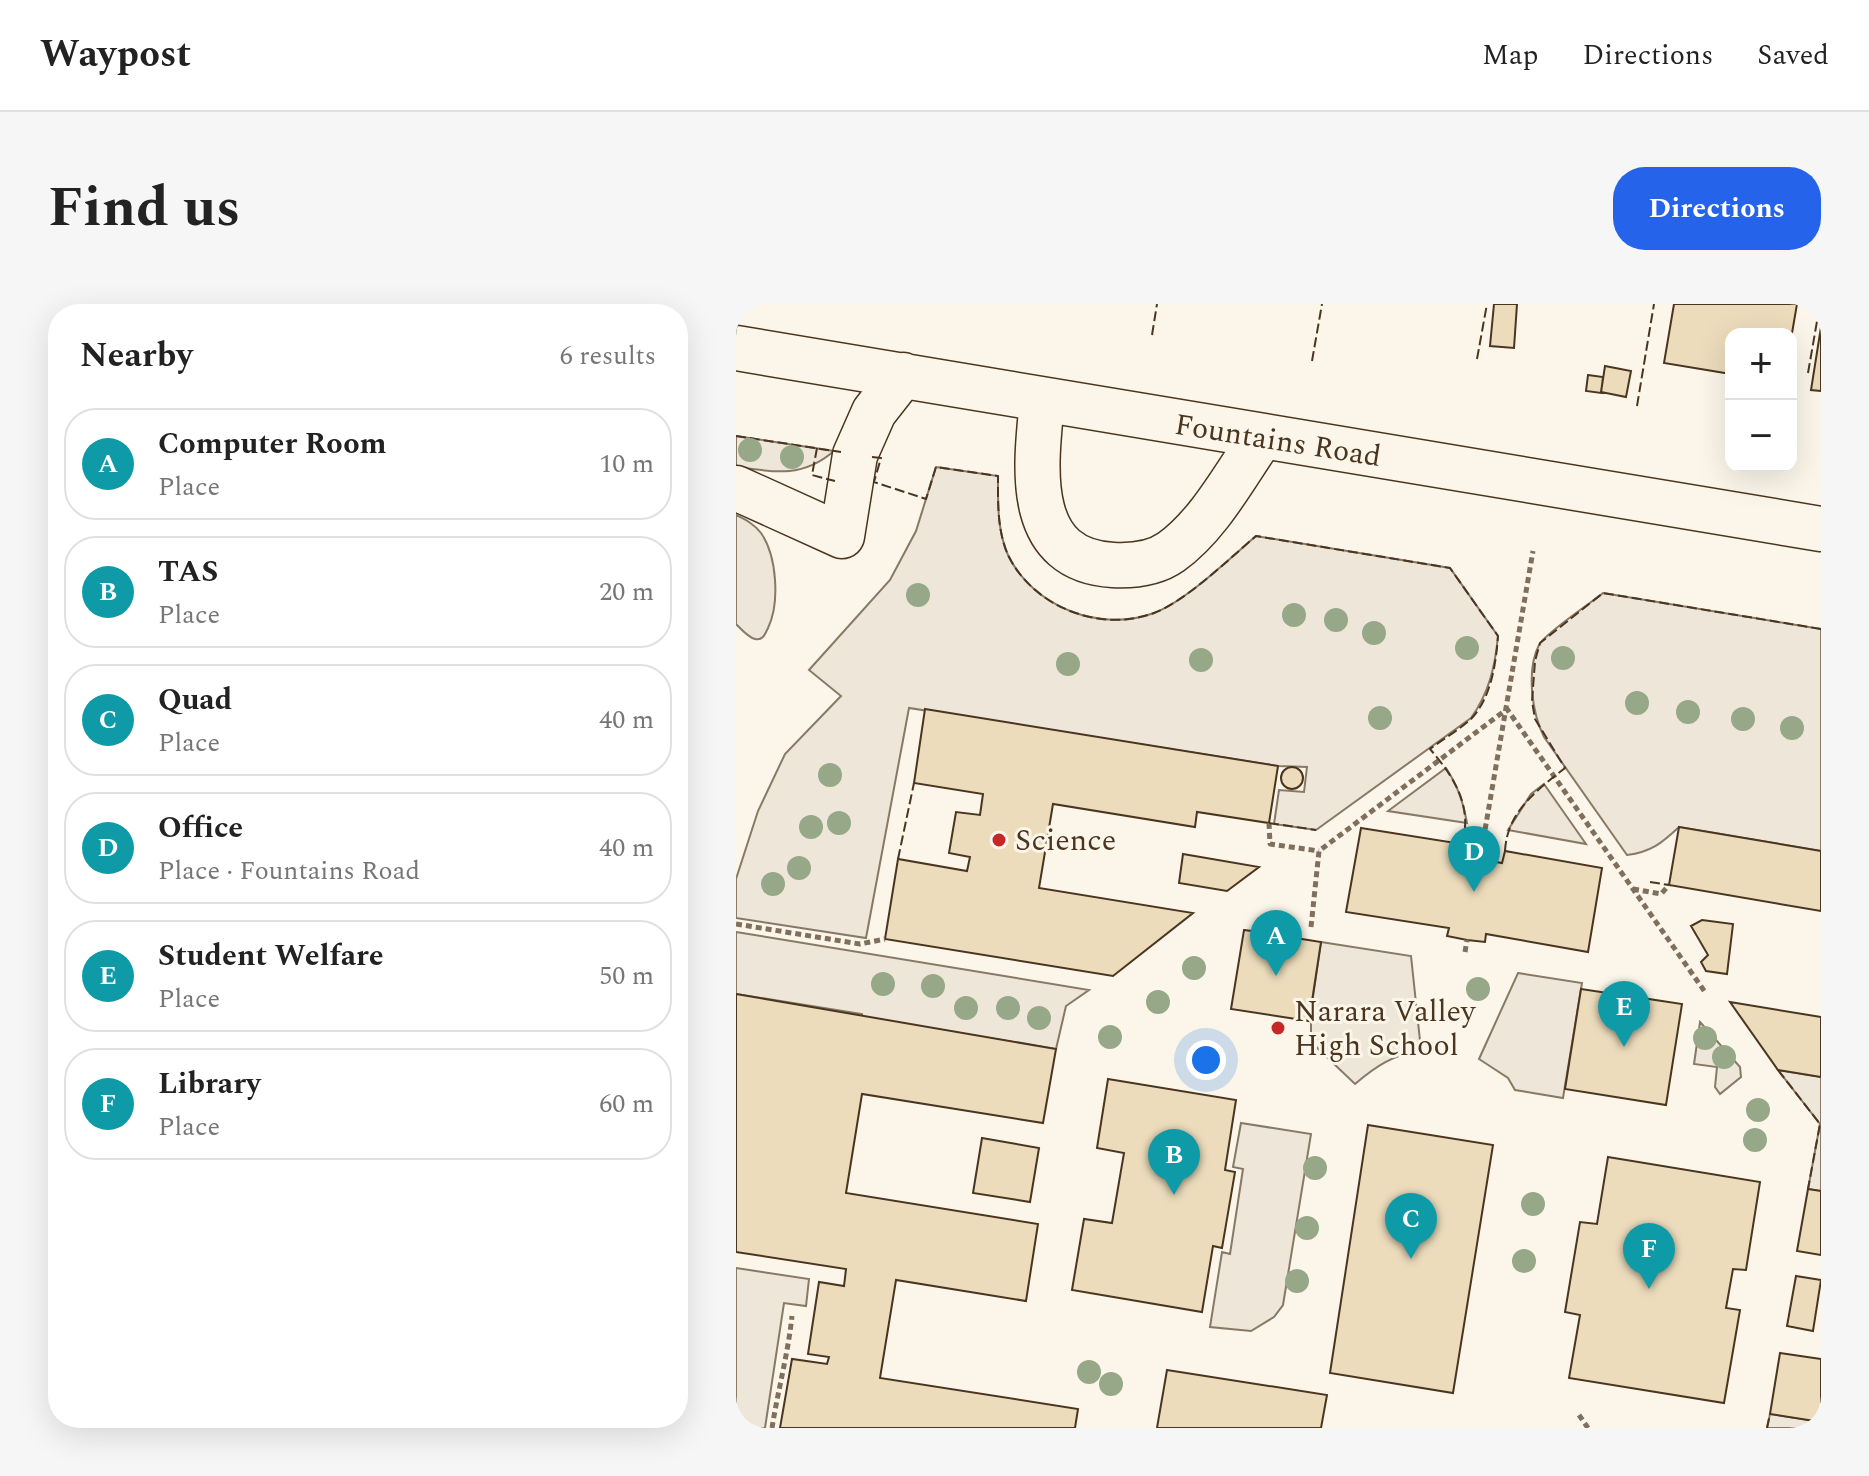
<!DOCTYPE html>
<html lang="en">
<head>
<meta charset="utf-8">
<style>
	body { margin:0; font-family:Spectral,serif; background:#f6f6f6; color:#222 }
	.controls { position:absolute; right:24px; top:24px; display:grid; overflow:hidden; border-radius:16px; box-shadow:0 8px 32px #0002 }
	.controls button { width:72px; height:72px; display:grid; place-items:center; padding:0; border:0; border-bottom:2px solid #e0e0e0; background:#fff; color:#222; font:40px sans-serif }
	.you { position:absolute; left:470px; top:756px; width:28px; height:28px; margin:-20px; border:6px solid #fff; border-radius:50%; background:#1a73e8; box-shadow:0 0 0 12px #1a73e833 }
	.badge { display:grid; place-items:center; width:52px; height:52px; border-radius:50%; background:#2563eb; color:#fff; font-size:26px; font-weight:700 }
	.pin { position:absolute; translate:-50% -66px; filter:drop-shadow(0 2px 4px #0008) }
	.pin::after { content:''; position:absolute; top:42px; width:28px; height:24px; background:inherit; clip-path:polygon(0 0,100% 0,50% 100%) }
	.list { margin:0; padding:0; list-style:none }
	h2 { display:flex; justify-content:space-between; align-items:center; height:104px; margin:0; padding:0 32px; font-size:34px }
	h2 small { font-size:26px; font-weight:400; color:#767676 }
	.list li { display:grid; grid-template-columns:52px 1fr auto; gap:24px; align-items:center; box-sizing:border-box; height:112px; margin:0 16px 16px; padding:0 16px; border:2px solid #e0e0e0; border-radius:32px }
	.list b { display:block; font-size:30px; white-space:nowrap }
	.list p { margin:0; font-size:26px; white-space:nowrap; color:#767676 }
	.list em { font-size:26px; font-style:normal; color:#767676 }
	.map { position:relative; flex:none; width:1085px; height:1124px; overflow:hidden; border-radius:32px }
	header { display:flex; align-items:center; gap:48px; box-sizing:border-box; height:112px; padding:0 40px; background:#fff; border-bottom:2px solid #e0e0e0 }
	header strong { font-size:38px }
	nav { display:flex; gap:44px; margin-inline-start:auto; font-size:28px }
	.intro { display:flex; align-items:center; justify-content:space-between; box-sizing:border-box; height:192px; padding:0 48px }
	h1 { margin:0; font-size:56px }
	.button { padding:20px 36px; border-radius:32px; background:#2563eb; color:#fff; font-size:28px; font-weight:700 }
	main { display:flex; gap:48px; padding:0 48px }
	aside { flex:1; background:#fff; border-radius:32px; box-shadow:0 8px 32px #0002 }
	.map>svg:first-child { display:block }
</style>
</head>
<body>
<header>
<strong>Waypost</strong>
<nav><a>Map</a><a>Directions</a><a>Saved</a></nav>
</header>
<div class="intro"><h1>Find us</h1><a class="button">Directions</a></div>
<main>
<aside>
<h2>Nearby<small>6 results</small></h2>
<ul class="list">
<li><span class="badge" style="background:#0f9aa8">A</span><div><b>Computer Room</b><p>Place</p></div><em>10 m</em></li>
<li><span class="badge" style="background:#0f9aa8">B</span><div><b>TAS</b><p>Place</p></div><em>20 m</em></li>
<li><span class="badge" style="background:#0f9aa8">C</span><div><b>Quad</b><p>Place</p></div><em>40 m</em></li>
<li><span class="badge" style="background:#0f9aa8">D</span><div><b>Office</b><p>Place · Fountains Road</p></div><em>40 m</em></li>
<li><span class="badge" style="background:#0f9aa8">E</span><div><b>Student Welfare</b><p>Place</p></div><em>50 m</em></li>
<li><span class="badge" style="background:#0f9aa8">F</span><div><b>Library</b><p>Place</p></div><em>60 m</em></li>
</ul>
</aside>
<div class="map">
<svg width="1085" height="1124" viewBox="0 0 1085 1124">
	<rect width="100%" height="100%" fill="#fbf6e9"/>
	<path fill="#ede6d9" stroke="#887966" stroke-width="2" d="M0 132 98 147C68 173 40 169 3 163L0 162Z
		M200 163 262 172C262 198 261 226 272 251 297 303 364 329 418 309 450 297 493 255 520 232L714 264 762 332C759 363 753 389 735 414L580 526 538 520 543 486 568 488 571 463 542 462 173 404 130 634 0 614V575L22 507 49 450 105 392 73 366 154 276 180 227Z
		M0 211C10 216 18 220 25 229 41 252 44 299 32 324 29 330 27 337 19 335 13 334 5 325 0 320Z
		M867 289 1085 325V547L943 523C926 539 915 548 891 551L808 433C796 409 790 366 803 341 808 330 855 299 867 289Z
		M710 464C722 482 727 498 731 519L652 507Z
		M808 480 850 540 772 526 795 490Z
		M0 628 353 686 330 702 320 745 126 713V710L0 690Z
		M585 638 675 652 685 746C657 751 640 762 619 780L575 738V708L578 710 575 706Z
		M782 669 846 679 827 794 779 786 772 774 743 755Z
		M964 718 1004 763 1005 773 984 790 979 783 981 763 958 760Z
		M1042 766 1085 773V887L1072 885 1084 820Z
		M505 819 575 830 547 1001 538 1013 515 1027 474 1023 486 948 494 950 507 865 497 863Z
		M0 964 73 975 70 1002 48 999 29 1124H0Z
		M1034 1110 1085 1118V1124H1031Z"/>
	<path fill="#ecdcbc" stroke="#4a3520" stroke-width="2" d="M758 0H781L778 44 754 42Z
		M938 0H1061L1055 35V30H995V70L928 59Z
		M1085 23V87L1075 86Z
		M869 62 895 67 890 93 865 88Z
		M852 71 867 73 865 89 850 87Z
		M189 405 542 462 533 519 461 508 459 523 317 500 303 584 457 609 377 672 149 635 162 555 231 567 234 553 213 549 220 508 244 511 247 490 178 479Z
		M545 474a11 11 0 1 1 22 0a11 11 0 1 1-22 0Z
		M943 523 1085 547V607L933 581Z
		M625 524 726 540 724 552 744 555 766 559 769 547 866 564 852 648 750 630 749 638 731 636 711 632 713 624 610 608Z
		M447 550 523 563 491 587 443 579Z
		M966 616 997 620 991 670 970 667 965 658 972 651 955 622Z
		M508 626 540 630 539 637 552 638 553 633 585 638 573 717 495 705Z
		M845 685 885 691V698L905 701 906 694 946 700 930 801 829 785Z
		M0 690 320 745 307 819 126 790 110 889 302 920 290 997 160 976 144 1074 342 1105 339 1124H44L56 1055 91 1060 93 1053 72 1050 83 978 108 982 110 965 0 948Z
		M994 698 1085 713V773L1042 766Z
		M372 775 500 796 489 866 499 868 486 944 477 942 466 1008 336 986 348 915 376 919 388 849 361 844Z
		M632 821 757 841 717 1089 594 1069Z
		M246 834 303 844 294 898 237 889Z
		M872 853 1024 878 1010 966 997 965 990 1004 1004 1006 988 1099 833 1074 844 1011 829 1008 844 918 861 920Z
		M1072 885 1085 887V951L1061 947Z
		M1060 972 1085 976 1077 1027 1051 1022Z
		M1044 1049 1085 1055V1118L1034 1110Z
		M431 1066 591 1091 585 1124H421Z"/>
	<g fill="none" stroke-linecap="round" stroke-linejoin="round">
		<defs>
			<path id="minor" d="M0 44 1085 225
				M306 97C300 160 286 256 377 261 397 262 418 260 435 248 473 221 499 171 525 134
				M0 184 106 232 119 151 138 108 167 71"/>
		</defs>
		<use href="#minor" stroke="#4a3520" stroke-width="47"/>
		<path stroke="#7f6f5c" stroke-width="5" stroke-dasharray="6 4" stroke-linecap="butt" d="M533 519 534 540 583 547
			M744 555 797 247
			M897 585 925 590 933 581
			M0 620 124 640 149 635
			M575 623 583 547 771 405 969 688
			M729 648 731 636
			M843 1111 852 1124
			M36 1124C42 1086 52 1050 56 1012"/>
		<use href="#minor" stroke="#fbf6e9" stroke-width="44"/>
		<path stroke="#4a3520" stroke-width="2" stroke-dasharray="10 4" stroke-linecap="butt" d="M416 31 421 0
			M741 55 751 0
			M576 57 586 0
			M1072 69 1084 0
			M901 102 918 0
			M0 132 105 148
			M81 144 76 171 99 177
			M136 153 145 154 138 178 190 195 200 163 262 172C262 198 261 226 272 251 297 303 364 329 418 309 450 297 493 255 520 232L714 264 762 332C760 360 755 394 735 415 723 426 707 435 694 445 718 473 737 502 726 540
			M533 519 580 526
			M769 547C771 508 800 487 829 464L799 415 796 397 799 357 804 339 867 289 1085 325
			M162 555 178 479
			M914 578 933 581
			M1042 766 1084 820 1072 885
			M1031 1124 1034 1110"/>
	</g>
	<g fill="#96a887">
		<circle cx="14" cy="146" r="12"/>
		<circle cx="56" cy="153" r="12"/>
		<circle cx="182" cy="291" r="12"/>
		<circle cx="558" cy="311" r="12"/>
		<circle cx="600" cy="316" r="12"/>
		<circle cx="638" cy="329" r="12"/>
		<circle cx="731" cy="344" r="12"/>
		<circle cx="827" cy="354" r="12"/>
		<circle cx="465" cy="356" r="12"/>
		<circle cx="332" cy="360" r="12"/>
		<circle cx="901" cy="399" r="12"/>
		<circle cx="952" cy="408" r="12"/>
		<circle cx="644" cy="414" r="12"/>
		<circle cx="1007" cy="415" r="12"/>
		<circle cx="1056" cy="424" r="12"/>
		<circle cx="94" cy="471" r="12"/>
		<circle cx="103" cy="519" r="12"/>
		<circle cx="75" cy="523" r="12"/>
		<circle cx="63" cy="564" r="12"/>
		<circle cx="37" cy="580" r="12"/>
		<circle cx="458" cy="664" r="12"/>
		<circle cx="147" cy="680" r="12"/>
		<circle cx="197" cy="682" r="12"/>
		<circle cx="742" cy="685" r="12"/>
		<circle cx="422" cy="698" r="12"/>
		<circle cx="230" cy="704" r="12"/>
		<circle cx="272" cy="704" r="12"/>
		<circle cx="303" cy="714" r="12"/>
		<circle cx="374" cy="733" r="12"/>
		<circle cx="969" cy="734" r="12"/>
		<circle cx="988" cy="753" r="12"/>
		<circle cx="1022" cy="806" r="12"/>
		<circle cx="1019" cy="836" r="12"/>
		<circle cx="579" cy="864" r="12"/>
		<circle cx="797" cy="900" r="12"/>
		<circle cx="571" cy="924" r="12"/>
		<circle cx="788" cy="957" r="12"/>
		<circle cx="561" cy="977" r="12"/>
		<circle cx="353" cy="1068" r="12"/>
		<circle cx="375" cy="1080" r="12"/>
	</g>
	<g fill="#c62828" stroke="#fbf6e9" stroke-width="3">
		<circle cx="263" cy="536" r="8"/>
		<circle cx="542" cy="724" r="8"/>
	</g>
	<g text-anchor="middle" stroke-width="6" stroke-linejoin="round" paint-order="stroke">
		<g font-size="30" fill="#4a3520" stroke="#fbf6e9">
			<text transform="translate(542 136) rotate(9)" y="10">Fountains Road</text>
		</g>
		<g font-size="30" fill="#4a3520" stroke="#fbf6e9" text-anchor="start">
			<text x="279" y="546">Science</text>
			<text x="558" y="717">Narara Valley<tspan x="558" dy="34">High School</tspan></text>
		</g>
	</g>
</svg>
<div class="controls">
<button>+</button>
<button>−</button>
</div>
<div class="you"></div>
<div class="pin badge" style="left:540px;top:672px;background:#0f9aa8">A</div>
<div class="pin badge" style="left:438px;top:891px;background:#0f9aa8">B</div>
<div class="pin badge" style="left:675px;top:955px;background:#0f9aa8">C</div>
<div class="pin badge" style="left:738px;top:588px;background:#0f9aa8">D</div>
<div class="pin badge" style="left:888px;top:743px;background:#0f9aa8">E</div>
<div class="pin badge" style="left:913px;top:985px;background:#0f9aa8">F</div>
</div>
</main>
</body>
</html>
